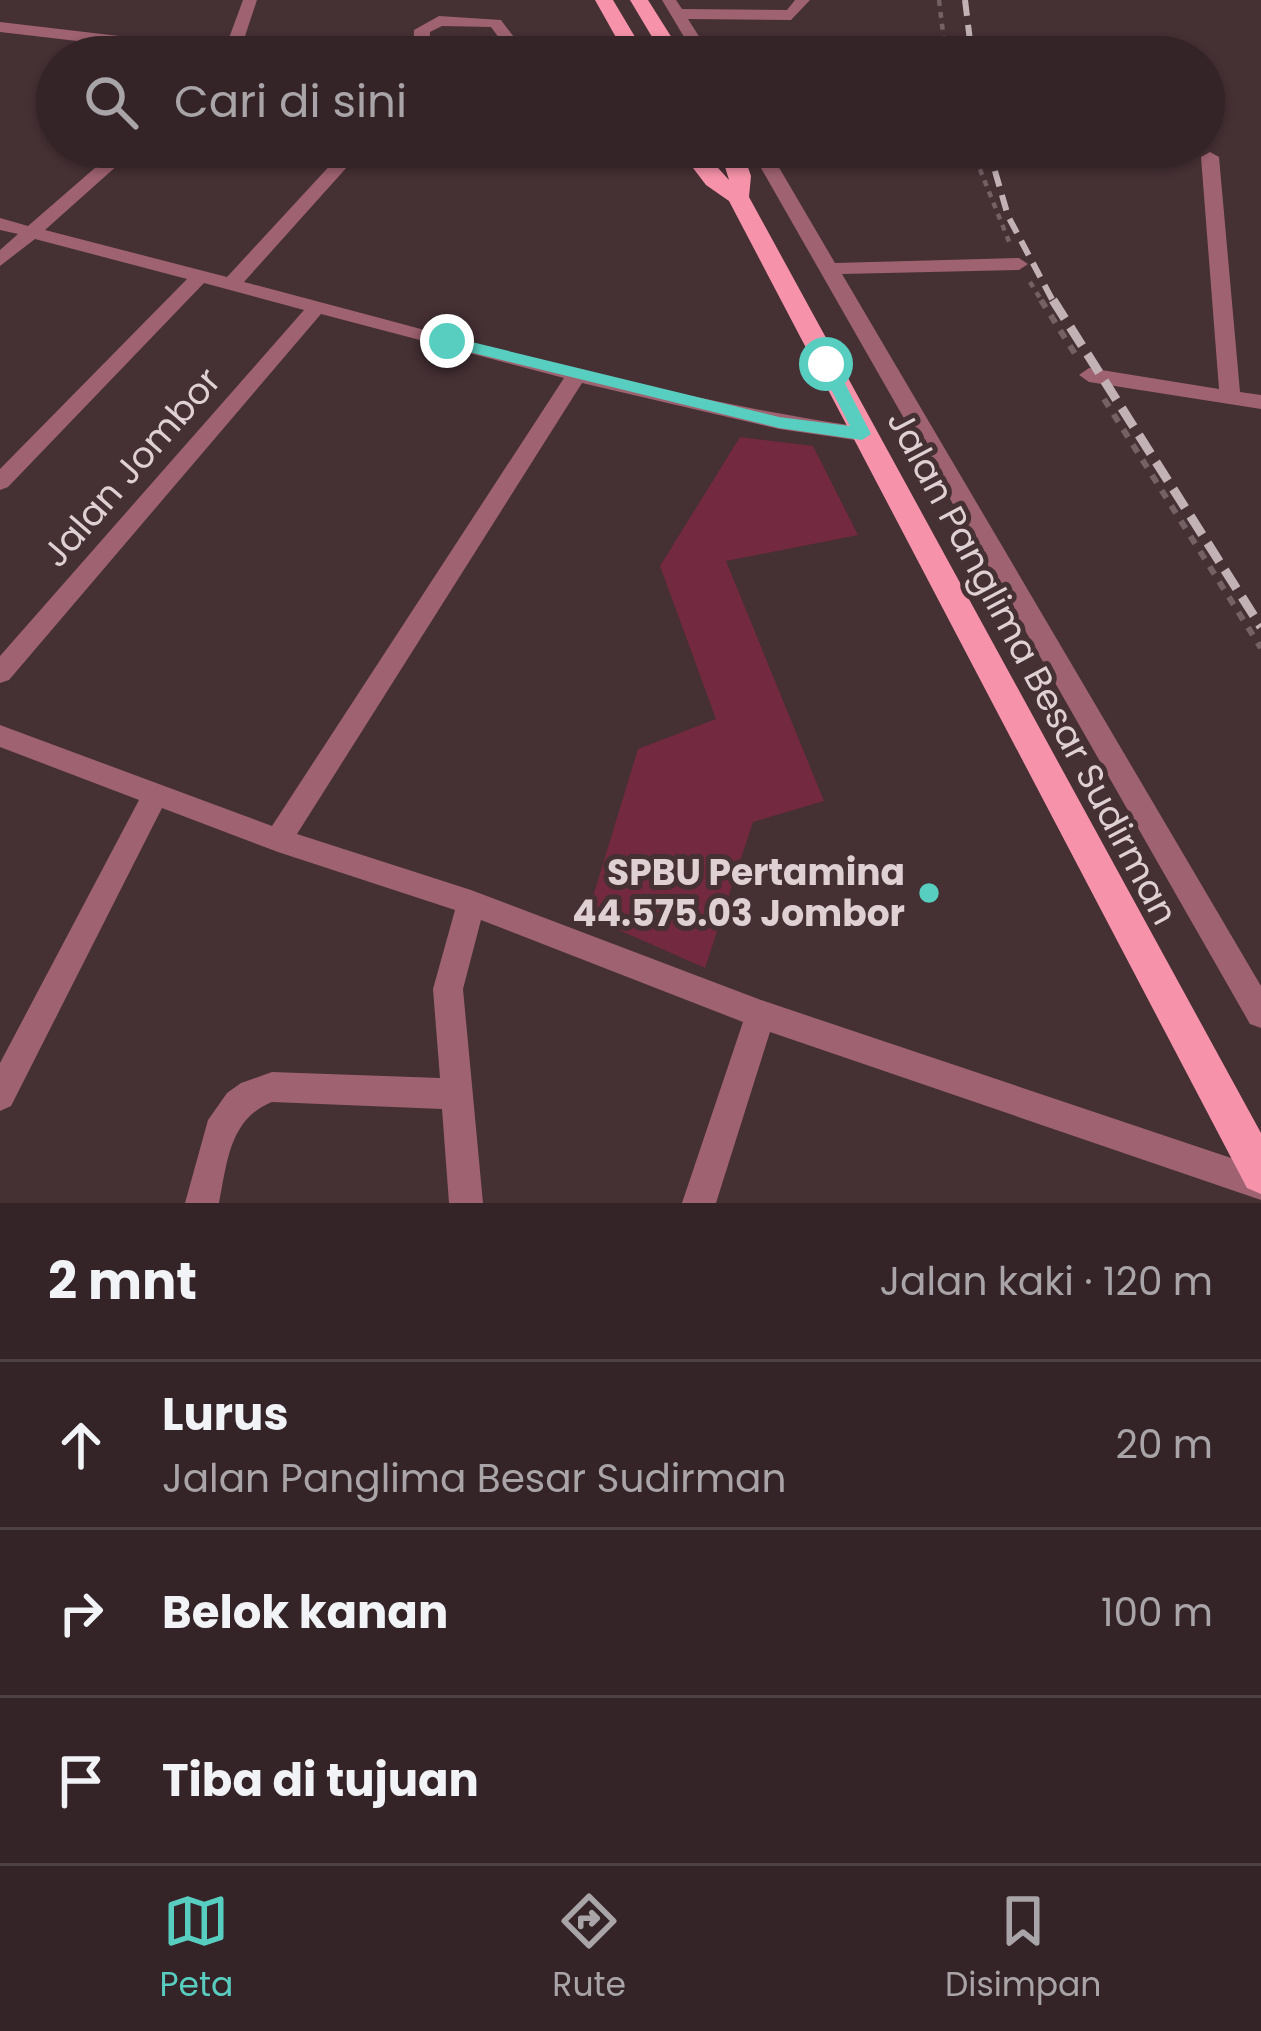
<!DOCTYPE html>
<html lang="id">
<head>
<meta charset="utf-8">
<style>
	body { margin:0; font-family:Poppins,sans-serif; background:#3c2c2f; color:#f1f3f6 }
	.stop { position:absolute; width:36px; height:36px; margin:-27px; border:9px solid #58cec0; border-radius:50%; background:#fff }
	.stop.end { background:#58cec0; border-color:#fff; box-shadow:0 3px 12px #0008 }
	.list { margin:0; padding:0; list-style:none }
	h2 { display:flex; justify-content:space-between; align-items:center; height:156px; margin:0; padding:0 48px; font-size:51px }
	h2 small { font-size:39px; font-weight:400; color:#a9a4a7 }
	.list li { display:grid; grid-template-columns:78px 1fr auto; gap:36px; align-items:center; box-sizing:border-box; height:168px; padding:0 48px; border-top:3px solid #4e4144 }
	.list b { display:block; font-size:45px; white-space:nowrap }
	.list p { margin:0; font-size:39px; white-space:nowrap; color:#a9a4a7 }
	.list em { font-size:39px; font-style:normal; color:#a9a4a7 }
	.icon { flex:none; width:66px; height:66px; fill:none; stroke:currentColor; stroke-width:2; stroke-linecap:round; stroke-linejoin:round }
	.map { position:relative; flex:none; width:1261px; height:1203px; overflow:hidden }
	.search { position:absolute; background:#342427; box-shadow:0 3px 9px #0004; left:36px; right:36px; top:36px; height:132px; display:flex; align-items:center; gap:30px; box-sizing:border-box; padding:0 42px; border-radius:66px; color:#a9a4a7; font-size:45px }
	.sheet { height:660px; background:#342427 }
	nav { display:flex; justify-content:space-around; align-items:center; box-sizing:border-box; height:168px; border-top:3px solid #4e4144; background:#342427; font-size:33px; color:#a9a4a7 }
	nav a { display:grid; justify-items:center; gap:6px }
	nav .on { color:#58cec0 }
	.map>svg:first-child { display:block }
</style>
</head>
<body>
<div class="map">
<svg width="1261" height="1203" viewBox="0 0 1261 1203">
	<rect width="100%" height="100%" fill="#453034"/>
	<path fill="#73293f" d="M740 437 813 446 858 535 726 561 824 801 753 822 705 968 587 916 638 749 716 719 660 566Z"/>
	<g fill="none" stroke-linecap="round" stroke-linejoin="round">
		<path stroke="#746164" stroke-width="4.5" stroke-dasharray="6 6" stroke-linecap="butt" d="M939 0 946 57
			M971 147 1010 244
			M1030 282 1043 303"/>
		<path stroke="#746164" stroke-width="6" stroke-dasharray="9 9" stroke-linecap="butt" d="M1041 300 1077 357
			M1104 399 1261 648"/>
		<path fill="#9e6270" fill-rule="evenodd" d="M243 0H257L238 57H222Z
			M662 0H676L682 9 787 10 795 0H810L791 20 688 19 712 57H696Z
			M439 16 501 20 529 57H513L491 27 442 26 430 32 429 57H413L414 30Z
			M119 147H138L45 230 227 277 347 147H365L244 282C448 335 653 397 862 427L873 434 862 441 779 429 582 383 297 834 471 890 761 1000 1261 1168V1200L770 1032 716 1203H682L743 1022 481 920 463 989 483 1203H449L442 1109 272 1102C229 1119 227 1164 219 1203H185L208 1120 227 1093 241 1083 272 1072 440 1078 433 989 455 910 278 852 162 808 11 1106 0 1111V1063L139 800 0 747V725L272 826 564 378 321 314 9 680 0 683V656L304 310 204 283 8 487 0 490V469L187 279 35 239 0 266V250L18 234 0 230V218L28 226Z
			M749 147H767L835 263 1019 258 1028 264 1019 270 842 274 1261 986V1028L1250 1024Z
			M1210 152 1219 157 1240 392 1261 395V409L1089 382 1079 375 1089 368 1219 389 1201 157Z"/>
		<path fill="#9e6270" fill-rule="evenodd" d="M0 22 255 52 263 57H215L0 32Z"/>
		<path fill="#f692aa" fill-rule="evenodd" d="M595 0H613L647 57H627Z
			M630 0H648L684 57H664Z
			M677 147H699L729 180 719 147H741L751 176 749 197 1261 1133V1194L1247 1188 729 201 706 185Z"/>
		<path stroke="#c2b2b5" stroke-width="6" stroke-dasharray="16 9" stroke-linecap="butt" d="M965 0 972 57
			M988 147 1008 216 1054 303"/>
		<path stroke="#c2b2b5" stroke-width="9" stroke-dasharray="22 10" stroke-linecap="butt" d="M1053 300 1261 627"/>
	</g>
	<path fill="#58cec0" d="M447 336 779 417 850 426 818 364 826 359 835 364 871 434 862 440 779 428 441 345 439 341Z"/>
	<circle fill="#58cec0" stroke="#453034" stroke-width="4.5" cx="929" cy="893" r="12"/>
	<g text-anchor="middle" stroke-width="10" stroke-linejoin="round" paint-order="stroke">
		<g font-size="36" fill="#dfd0d3" stroke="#453034">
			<text transform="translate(131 467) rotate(-49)" y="13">Jalan Jombor</text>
			<text transform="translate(1033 667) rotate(62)" y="13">Jalan Panglima Besar Sudirman</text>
		</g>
		<g font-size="36" font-weight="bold" fill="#dfd0d3" stroke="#453034" text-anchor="end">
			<text x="905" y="885">SPBU Pertamina<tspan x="905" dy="41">44.575.03 Jombor</tspan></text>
		</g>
	</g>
</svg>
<div class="stop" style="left:826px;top:364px"></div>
<div class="stop end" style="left:447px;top:341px"></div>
<div class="search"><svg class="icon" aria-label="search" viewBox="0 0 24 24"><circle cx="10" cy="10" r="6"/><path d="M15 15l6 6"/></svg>Cari di sini</div>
</div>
<section class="sheet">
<h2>2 mnt<small>Jalan kaki · 120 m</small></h2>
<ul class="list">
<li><svg class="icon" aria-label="ahead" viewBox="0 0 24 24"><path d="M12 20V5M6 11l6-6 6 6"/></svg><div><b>Lurus</b><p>Jalan Panglima Besar Sudirman</p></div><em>20 m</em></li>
<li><svg class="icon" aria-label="right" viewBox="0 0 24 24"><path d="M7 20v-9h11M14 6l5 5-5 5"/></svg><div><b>Belok kanan</b></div><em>100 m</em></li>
<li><svg class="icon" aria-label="arrive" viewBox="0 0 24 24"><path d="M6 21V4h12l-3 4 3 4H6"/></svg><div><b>Tiba di tujuan</b></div></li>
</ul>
</section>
<nav>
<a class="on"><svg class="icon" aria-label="map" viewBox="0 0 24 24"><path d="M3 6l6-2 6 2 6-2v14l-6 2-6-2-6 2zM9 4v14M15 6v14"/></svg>Peta</a>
<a><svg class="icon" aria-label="directions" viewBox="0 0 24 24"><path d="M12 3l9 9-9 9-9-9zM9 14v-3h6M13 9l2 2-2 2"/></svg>Rute</a>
<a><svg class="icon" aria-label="saved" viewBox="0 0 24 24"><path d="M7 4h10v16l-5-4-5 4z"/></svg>Disimpan</a>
</nav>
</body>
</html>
